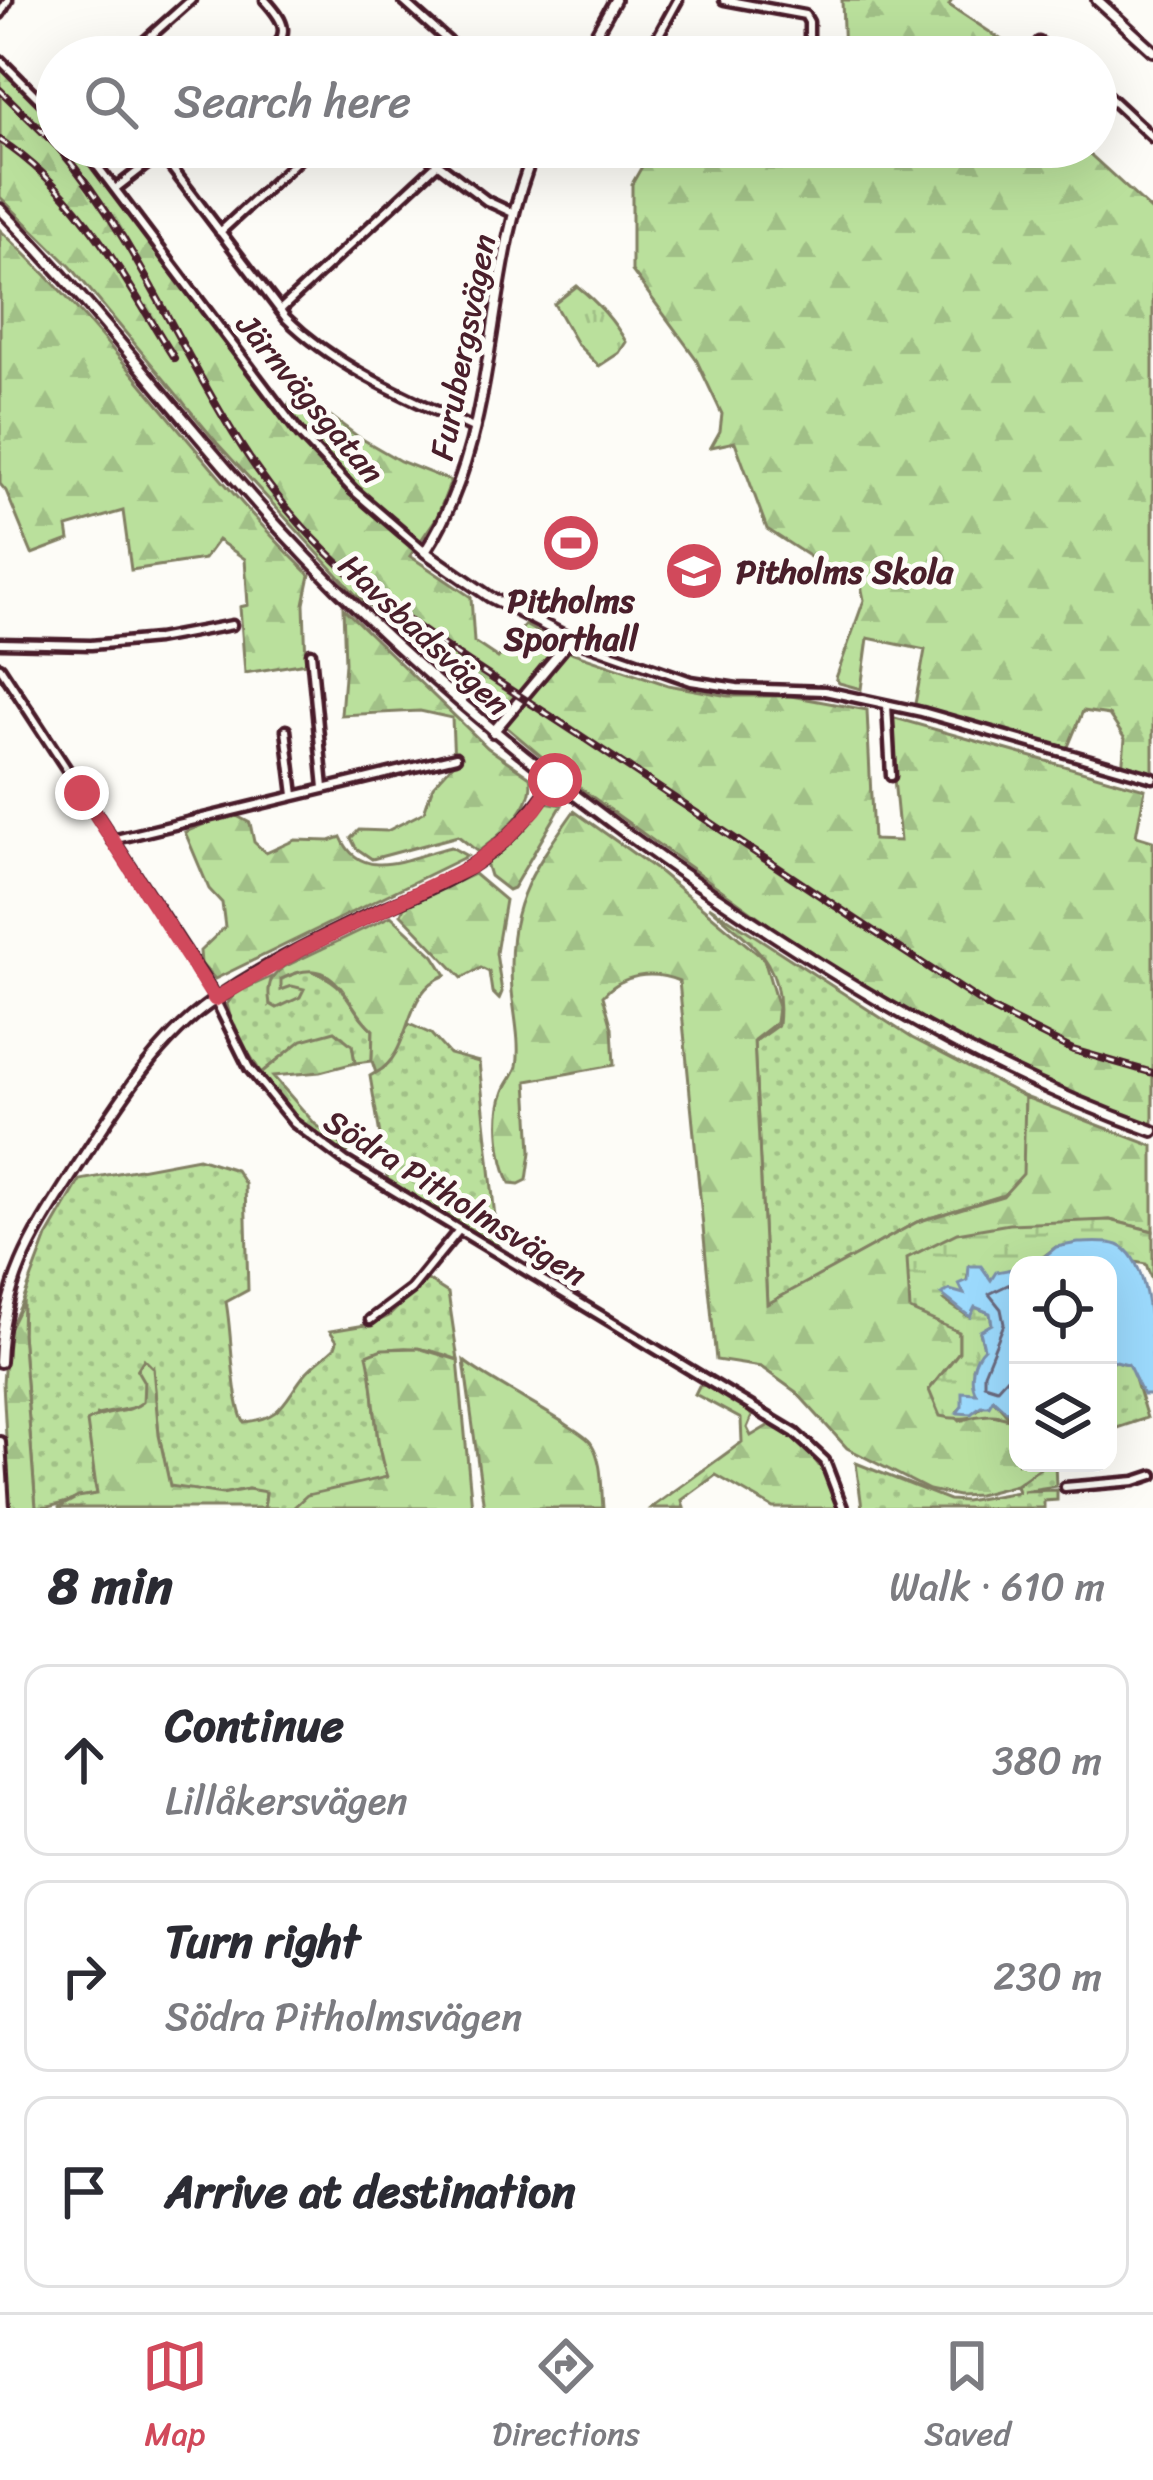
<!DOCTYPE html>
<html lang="en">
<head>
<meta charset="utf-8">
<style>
	body { margin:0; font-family:Sriracha,sans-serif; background:#f7f7f7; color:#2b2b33 }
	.controls { position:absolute; right:36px; bottom:36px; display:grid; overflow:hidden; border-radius:24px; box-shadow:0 12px 48px #0002 }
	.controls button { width:108px; height:108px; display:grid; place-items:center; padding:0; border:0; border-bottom:3px solid #e1e1e2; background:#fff; color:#2b2b33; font:60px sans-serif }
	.stop { position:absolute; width:36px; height:36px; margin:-27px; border:9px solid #d1495b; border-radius:50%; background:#fff }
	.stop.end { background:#d1495b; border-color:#fff; box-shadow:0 3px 12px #0008 }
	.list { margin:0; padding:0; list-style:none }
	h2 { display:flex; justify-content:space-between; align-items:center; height:156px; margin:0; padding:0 48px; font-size:51px }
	h2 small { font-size:39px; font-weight:400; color:#7c7c81 }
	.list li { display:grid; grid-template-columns:78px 1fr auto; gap:36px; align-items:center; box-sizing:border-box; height:192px; margin:0 24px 24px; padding:0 24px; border:3px solid #e1e1e2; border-radius:24px }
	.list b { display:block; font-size:45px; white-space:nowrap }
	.list p { margin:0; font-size:39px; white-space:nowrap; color:#7c7c81 }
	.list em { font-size:39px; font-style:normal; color:#7c7c81 }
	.icon { flex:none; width:66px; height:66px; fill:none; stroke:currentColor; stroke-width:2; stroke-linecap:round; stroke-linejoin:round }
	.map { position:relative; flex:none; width:1153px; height:1508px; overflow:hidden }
	.search { position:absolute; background:#fff; box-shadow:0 12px 48px #0002; left:36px; right:36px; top:36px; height:132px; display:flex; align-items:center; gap:30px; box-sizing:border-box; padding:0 42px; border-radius:66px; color:#7c7c81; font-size:45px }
	.sheet { height:804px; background:#fff }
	nav { display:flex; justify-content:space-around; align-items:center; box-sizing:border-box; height:168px; border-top:3px solid #e1e1e2; background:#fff; font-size:33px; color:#7c7c81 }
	nav a { display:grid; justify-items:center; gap:6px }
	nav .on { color:#d1495b }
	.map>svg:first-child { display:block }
</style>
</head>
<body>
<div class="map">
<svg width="1153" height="1508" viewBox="0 0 1153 1508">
	<defs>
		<pattern id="grass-dots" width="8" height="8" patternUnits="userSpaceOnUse" patternTransform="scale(3)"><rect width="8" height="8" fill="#bae09c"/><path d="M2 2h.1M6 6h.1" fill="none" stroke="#a1c087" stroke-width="1.8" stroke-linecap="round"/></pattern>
		<pattern id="forest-firs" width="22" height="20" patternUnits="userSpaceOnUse" patternTransform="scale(3)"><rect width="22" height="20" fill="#bae09c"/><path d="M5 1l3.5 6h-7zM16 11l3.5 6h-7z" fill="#a1c087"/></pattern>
		<pattern id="wetland-marsh" width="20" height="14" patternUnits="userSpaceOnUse" patternTransform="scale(3)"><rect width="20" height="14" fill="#bae09c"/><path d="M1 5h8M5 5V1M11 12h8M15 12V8" fill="none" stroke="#a1c087"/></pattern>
		<pattern id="park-tufts" width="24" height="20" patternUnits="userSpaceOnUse" patternTransform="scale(3)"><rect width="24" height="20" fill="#bae09c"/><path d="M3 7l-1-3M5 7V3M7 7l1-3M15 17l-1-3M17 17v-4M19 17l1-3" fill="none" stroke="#a1c087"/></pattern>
	</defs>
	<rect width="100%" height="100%" fill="#fdfcf7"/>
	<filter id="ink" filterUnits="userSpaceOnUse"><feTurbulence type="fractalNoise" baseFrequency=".00833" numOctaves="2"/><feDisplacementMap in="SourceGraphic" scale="24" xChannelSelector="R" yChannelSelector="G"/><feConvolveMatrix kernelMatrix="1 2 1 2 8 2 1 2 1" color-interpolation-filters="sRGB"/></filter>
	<g filter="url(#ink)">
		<path fill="url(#grass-dots)" stroke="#828064" stroke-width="3" d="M709 906 912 1038 1025 1097 1024 1174 1004 1195 917 1222 767 1305 754 1042 778 1025C785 960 752 945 709 906Z
			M307 969C355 986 342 1003 373 1030L372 1061 355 1063 352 1045 279 1059 261 1073 233 1028 227 1004 235 993 271 977 270 1004 282 990 278 985 281 979Z
			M409 1024 431 1034 449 1054 479 1062 498 1247 388 1182 370 1076 385 1067Z
			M198 1158 236 1170 245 1184 248 1290 226 1302C232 1331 232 1403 244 1422 283 1419 284 1400 305 1374 313 1364 326 1356 335 1347L337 1341 330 1331 371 1324 389 1316 426 1279 448 1293 458 1360C428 1347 398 1342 368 1356 377 1396 372 1440 388 1477L293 1508H264L266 1493 248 1489 222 1494 170 1487 159 1435 153 1368 144 1382V1402L136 1407 97 1415 93 1475 97 1494C75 1497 59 1508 36 1508L22 1333 23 1301 47 1237 80 1180Z
			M1108 1359 1128 1364 1132 1369 1147 1418 1108 1431Z
			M856 1463 949 1500 965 1501 1018 1492 1016 1485 1040 1468V1463H1055L1056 1486 1023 1491 1057 1490V1500L1044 1501V1508H862Z"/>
		<path fill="url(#forest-firs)" stroke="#828064" stroke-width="3" d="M842 0H952L949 5 1020 52 1017 57H844Z
			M0 61 57 117V147H82L282 410 301 394 357 436 400 461 451 481 437 517 410 556 471 597 474 642 498 658 525 625 573 653 668 685 728 696H791L867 710 873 840 900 841 888 716 1145 789 1136 836 1153 841V1125L1097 1106 1014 1070 820 961 573 783 504 725 402 630 357 596 217 443 71 267 0 197Z
			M653 147H1082L1153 212V780L1122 771 1125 739 1109 715 1083 711 1067 749 915 704 925 650 868 638 861 689 839 683 836 678 864 600 860 580 810 557 767 529 735 442 711 447 720 431 722 414 695 357 632 271V184Z
			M0 230C114 335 199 467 310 575L304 604 306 663 245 673 240 607 248 605 245 559 218 540 204 559 131 570 123 511 67 527 69 540 32 554 6 491 0 484Z
			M343 608 488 748 530 777C537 806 499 836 478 852L458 836 372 859 356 848 351 838 359 830 387 831 424 812 433 786 454 763 452 718 420 711 341 715 345 663Z
			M545 802 562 805 513 888 508 890 490 876 486 863Z
			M574 811 661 873 764 959 778 1007 776 1023 754 1040 767 1304 917 1222 1003 1196 1023 1174 1025 1097 1153 1146V1231L1110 1220 1068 1223 926 1315 959 1332V1352L929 1390 960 1421 985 1413 1009 1419 1018 1412V1463H1040V1468L1016 1485 978 1495 958 1496 929 1490 847 1448 796 1392 761 1367 716 1360 679 981C652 970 622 974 603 996L612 1028 614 1065 527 1081 531 1152 527 1180 519 1184 510 1183C499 1159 494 1116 504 1091 507 1083 515 1074 517 1066 521 1044 514 1013 512 991 506 908 528 876 574 811Z
			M231 813 250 823 254 842 266 853 295 840 330 841 341 837C362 886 413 855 451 847L467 856 215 979 201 964 200 951 225 927 222 903 209 889 185 832Z
			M474 874 505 900 496 953 502 992 499 999 492 992 489 972 481 968 462 978 401 914 404 907Z
			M391 916 434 956 446 975C400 992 415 1051 376 1073L372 1061 373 1030C342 1003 339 950 281 979V990L292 986 304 989 300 997 277 1008 270 1004C267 987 269 977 284 967Z
			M335 1031 352 1045 355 1063 320 1072 273 1076 315 1124 349 1150 345 1156C313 1136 276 1109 261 1073L302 1040Z
			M23 1301 22 1333 36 1508H10L3 1383 7 1334Z
			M418 1348 458 1360 472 1508H293L307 1495 387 1477C373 1439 377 1396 367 1355L382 1349Z
			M144 1359 153 1368 159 1435 170 1486 222 1494 248 1489 266 1492 264 1508H58L78 1497 97 1494 87 1422C104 1410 127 1415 143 1402L144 1382 137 1370Z
			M464 1361C486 1380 584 1430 591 1443 603 1461 601 1487 603 1508H484Z
			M707 1385 744 1406 752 1416 747 1428 751 1436 771 1424C804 1444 830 1469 837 1508H773L716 1475 682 1500 684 1508H651L742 1442 741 1419 695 1394 699 1386Z"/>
		<path fill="url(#wetland-marsh)" stroke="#828064" stroke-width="3" d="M1110 1220 1153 1231V1283L1146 1264 1056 1247C1048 1253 1037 1263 1029 1265 1015 1269 1002 1269 990 1280L970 1266 964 1294 945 1301 969 1317 975 1307 990 1313 992 1324 980 1332 984 1348 973 1368 976 1394 959 1410 976 1411 993 1399 1011 1419C981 1408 971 1424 940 1416L929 1390 959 1352V1332L910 1310 907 1258 957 1233 1009 1224Z"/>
		<path fill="url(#park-tufts)" stroke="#828064" stroke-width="3" d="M577 286C597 302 613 319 626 342L619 353 599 366 577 344 554 304Z"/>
		<path fill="#9cdafd" stroke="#7b8fa9" stroke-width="3" d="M1078 1243C1090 1243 1106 1241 1118 1245 1153 1259 1153 1353 1153 1395H1143L1128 1364 1108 1359V1265H1034L1056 1247Z
			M969 1266H981L991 1280 996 1272 1018 1268V1380L1011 1391 1014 1418 993 1399 989 1406H981L971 1414 957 1413 962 1406V1392L976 1393C968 1379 974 1357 984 1348L980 1331 992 1324 990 1313 975 1307 970 1317 941 1294 950 1290 964 1294 959 1284 968 1280Z"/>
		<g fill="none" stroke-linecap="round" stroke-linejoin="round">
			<path stroke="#6b6a7f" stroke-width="3" d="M1018 1280 989 1294 1001 1309 1004 1324 984 1373V1384L997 1388 1007 1377 1018 1375"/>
			<defs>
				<path id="minor" d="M265 0C286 23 291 34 267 57
					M402 0 466 57
					M724 0 805 15 809 22V57
					M0 14 8 0
					M1039 42 1059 57
					M127 57 191 0
					M657 57 656 40 678 0
					M0 60 57 117
					M1096 85 1153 138
					M83 147 300 434 353 490 425 552
					M156 147 286 318C340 371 408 397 475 429
					M416 147 487 201 513 213
					M115 189 169 147
					M220 232 312 147
					M280 310 437 164
					M571 639 691 681 737 688 825 691 922 712 1153 778
					M0 643 91 645 157 639 232 625
					M311 653 324 788
					M0 667 208 985 249 1068 294 1123 345 1161 795 1433 825 1461 843 1508
					M887 705 891 776
					M286 730 294 795
					M112 840 456 757
					M370 1320 411 1289 459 1230
					M1065 1487 1135 1481 1153 1475"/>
				<path id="tertiary" d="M1097 0 1153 51
					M583 57 615 0
					M493 732 571 639 490 597 425 552C503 430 481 276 536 147
					M0 1362C3 1280 33 1236 75 1170 114 1110 154 1042 213 1001 265 964 325 936 382 909 419 893 456 879 488 854 515 834 535 808 555 780
					M0 1442 4 1508"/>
				<path id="secondary" d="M0 209C100 311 184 425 280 529 410 670 558 789 715 896 853 990 996 1075 1153 1131"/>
			</defs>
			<use href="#minor" stroke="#4a1f2b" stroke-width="15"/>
			<use href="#tertiary" stroke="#4a1f2b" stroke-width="16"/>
			<use href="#secondary" stroke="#4a1f2b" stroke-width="16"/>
			<use href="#minor" stroke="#fdfcf7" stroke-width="6"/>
			<use href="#tertiary" stroke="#fdfcf7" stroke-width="8"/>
			<use href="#secondary" stroke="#fdfcf7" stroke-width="8"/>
			<defs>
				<path id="rail" d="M0 90 57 146
					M0 140C81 193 124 278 174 358
					M58 147C159 265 199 413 303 527 379 612 483 671 578 734 716 826 854 919 993 1010L1073 1050 1153 1073"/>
			</defs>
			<use href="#rail" stroke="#4a1f2b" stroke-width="8"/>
			<use href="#rail" stroke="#fdfcf7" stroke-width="3" stroke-dasharray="9" stroke-linecap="butt"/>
		</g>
	</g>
	<g fill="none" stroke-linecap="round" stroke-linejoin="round" filter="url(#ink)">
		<path stroke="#d1495b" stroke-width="15" d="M82 793 215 999 301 949 470 867 505 840 535 809 555 780"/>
	</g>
	<defs>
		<symbol id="stadium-disc" viewBox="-11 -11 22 22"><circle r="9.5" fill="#d1495b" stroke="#fdfcf7"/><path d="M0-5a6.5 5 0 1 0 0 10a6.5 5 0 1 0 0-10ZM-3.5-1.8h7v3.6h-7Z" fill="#fff"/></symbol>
		<symbol id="school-disc" viewBox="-11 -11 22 22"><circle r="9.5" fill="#d1495b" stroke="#fdfcf7"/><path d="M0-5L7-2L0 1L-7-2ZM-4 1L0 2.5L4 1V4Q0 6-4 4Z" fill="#fff"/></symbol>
	</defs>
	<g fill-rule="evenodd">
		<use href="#stadium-disc" x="538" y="510" width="66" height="66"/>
		<use href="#school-disc" x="661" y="538" width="66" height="66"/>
	</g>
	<g text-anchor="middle" stroke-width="10" stroke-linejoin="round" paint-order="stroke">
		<g font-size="33" fill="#4a1f2b" stroke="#fdfcf7">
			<text transform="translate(462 347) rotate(-79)" y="12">Furubergsvägen</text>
			<text transform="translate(311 398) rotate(50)" y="12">Järnvägsgatan</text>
			<text transform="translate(425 634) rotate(43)" y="12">Havsbadsvägen</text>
			<text transform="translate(456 1197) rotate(32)" y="12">Södra Pitholmsvägen</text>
		</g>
		<g font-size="33" font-weight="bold" fill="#4a1f2b" stroke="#fdfcf7" text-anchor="start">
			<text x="736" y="583">Pitholms Skola</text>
			<text x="571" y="612" text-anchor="middle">Pitholms<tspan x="571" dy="38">Sporthall</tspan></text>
		</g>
	</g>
</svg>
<div class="controls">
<button><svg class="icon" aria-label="locate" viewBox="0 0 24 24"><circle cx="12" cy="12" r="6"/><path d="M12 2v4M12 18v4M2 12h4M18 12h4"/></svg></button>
<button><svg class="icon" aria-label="layers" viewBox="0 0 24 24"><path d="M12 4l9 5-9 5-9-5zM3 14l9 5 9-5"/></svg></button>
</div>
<div class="stop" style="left:555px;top:780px"></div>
<div class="stop end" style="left:82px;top:793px"></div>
<div class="search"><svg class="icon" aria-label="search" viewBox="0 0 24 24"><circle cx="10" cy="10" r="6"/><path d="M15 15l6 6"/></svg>Search here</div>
</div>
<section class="sheet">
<h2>8 min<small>Walk · 610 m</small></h2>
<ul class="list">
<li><svg class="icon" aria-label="ahead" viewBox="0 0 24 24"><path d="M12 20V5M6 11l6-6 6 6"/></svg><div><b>Continue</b><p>Lillåkersvägen</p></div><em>380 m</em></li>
<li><svg class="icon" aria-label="right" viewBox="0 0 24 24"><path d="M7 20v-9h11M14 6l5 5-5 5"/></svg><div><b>Turn right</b><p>Södra Pitholmsvägen</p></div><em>230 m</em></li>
<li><svg class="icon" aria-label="arrive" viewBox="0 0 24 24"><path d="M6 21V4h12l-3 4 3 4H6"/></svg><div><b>Arrive at destination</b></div></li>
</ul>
</section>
<nav>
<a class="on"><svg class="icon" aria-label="map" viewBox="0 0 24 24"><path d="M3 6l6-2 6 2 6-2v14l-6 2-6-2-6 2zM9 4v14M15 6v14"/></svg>Map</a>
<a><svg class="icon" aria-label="directions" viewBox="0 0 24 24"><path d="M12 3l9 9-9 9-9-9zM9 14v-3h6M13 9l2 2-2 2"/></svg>Directions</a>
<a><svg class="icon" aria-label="saved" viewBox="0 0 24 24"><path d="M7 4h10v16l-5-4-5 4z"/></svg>Saved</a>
</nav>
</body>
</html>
